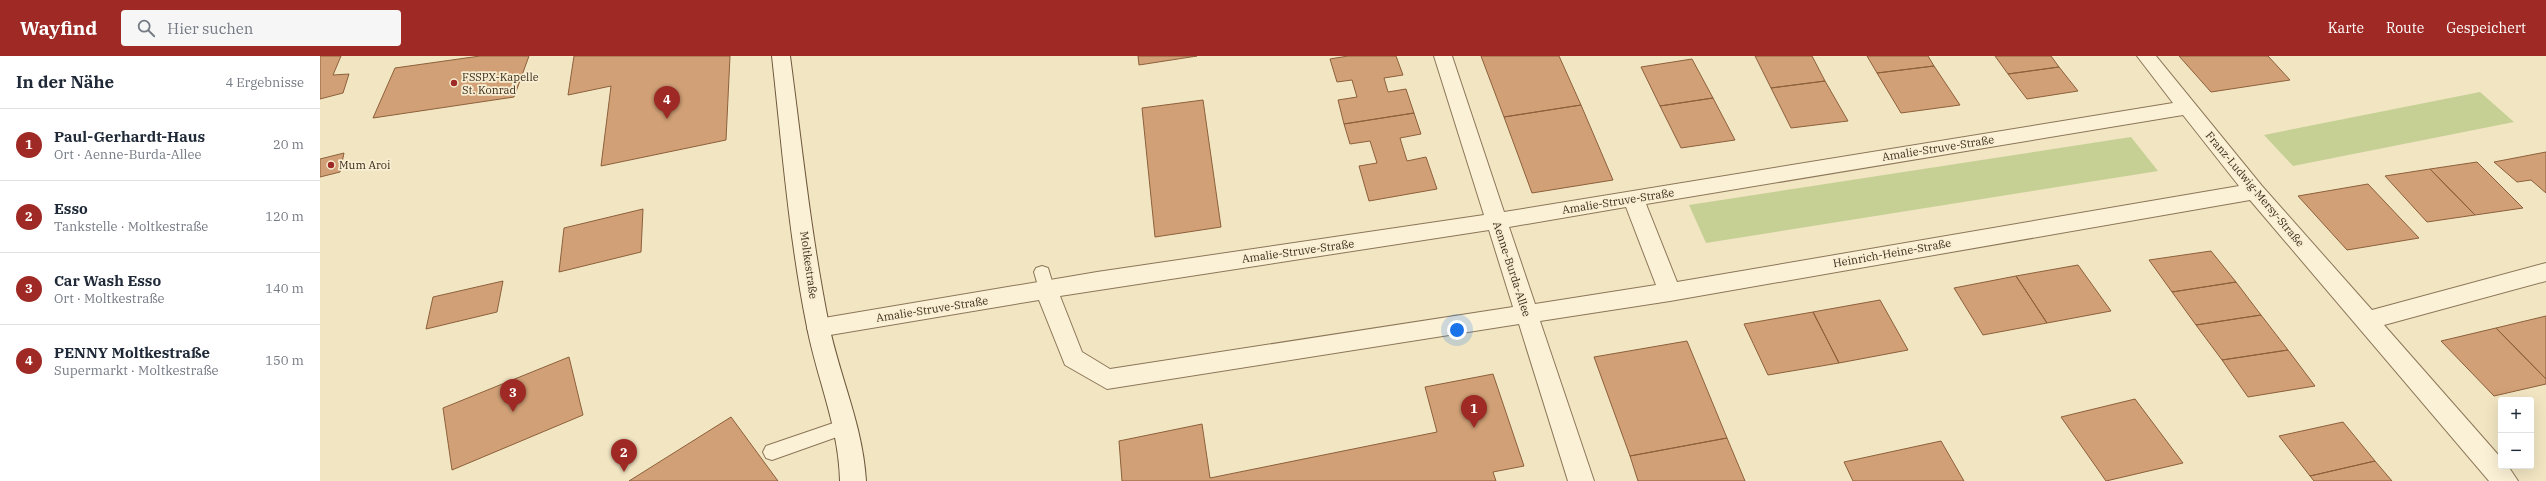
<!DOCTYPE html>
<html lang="de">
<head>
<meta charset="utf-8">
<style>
	body { margin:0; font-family:"IBM Plex Serif",serif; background:#f6f6f7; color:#1f2937 }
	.controls { position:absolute; right:12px; bottom:12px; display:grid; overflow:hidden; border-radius:4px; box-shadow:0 4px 16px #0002 }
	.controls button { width:36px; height:36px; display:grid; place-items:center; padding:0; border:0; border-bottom:1px solid #e0e1e3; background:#fff; color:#1f2937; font:20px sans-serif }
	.you { position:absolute; left:1137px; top:274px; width:14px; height:14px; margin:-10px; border:3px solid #fff; border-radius:50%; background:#1a73e8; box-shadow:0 0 0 6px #1a73e833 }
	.badge { display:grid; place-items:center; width:26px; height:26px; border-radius:50%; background:#9f2924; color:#fff; font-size:13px; font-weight:700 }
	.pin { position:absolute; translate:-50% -33px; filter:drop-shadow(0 1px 2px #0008) }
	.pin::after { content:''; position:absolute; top:21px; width:14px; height:12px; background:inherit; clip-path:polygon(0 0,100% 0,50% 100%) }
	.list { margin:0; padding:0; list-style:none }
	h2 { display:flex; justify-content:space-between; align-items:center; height:52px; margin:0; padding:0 16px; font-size:17px }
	h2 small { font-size:13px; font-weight:400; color:#747a83 }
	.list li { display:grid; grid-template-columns:26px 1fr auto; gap:12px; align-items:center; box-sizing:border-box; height:72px; padding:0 16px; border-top:1px solid #e0e1e3 }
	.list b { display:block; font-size:15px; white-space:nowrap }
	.list p { margin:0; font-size:13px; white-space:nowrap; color:#747a83 }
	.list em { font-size:13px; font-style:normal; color:#747a83 }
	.icon { flex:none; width:22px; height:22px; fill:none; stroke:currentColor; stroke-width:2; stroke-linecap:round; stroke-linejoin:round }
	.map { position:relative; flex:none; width:2226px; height:425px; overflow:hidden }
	header { display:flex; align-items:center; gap:24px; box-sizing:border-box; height:56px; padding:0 20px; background:#9f2924; color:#fff }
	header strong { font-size:19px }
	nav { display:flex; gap:22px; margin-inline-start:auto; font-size:14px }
	.search { width:280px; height:36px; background:#f6f6f7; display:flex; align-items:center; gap:10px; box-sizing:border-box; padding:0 14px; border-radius:4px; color:#747a83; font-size:15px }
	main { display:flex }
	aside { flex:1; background:#fff }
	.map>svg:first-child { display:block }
</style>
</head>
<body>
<header>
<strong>Wayfind</strong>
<div class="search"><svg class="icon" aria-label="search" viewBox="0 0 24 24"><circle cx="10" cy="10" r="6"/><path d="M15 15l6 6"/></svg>Hier suchen</div>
<nav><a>Karte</a><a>Route</a><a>Gespeichert</a></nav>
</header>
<main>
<aside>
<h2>In der Nähe<small>4 Ergebnisse</small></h2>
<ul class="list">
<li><span class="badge">1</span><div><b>Paul-Gerhardt-Haus</b><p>Ort · Aenne-Burda-Allee</p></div><em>20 m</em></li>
<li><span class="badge">2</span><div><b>Esso</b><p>Tankstelle · Moltkestraße</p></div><em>120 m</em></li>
<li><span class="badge">3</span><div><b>Car Wash Esso</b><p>Ort · Moltkestraße</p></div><em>140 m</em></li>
<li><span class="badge">4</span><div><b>PENNY Moltkestraße</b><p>Supermarkt · Moltkestraße</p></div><em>150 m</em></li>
</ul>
</aside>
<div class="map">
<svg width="2226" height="425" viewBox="0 0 2226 425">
	<rect width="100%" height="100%" fill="#f1e5c2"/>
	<path fill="#c6d095" d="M2160 36 2194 66 1973 110 1944 79Z
		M1811 81 1838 115 1386 187 1369 149Z"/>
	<path fill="#d1a076" stroke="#8d603c" d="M0 0H21L13 19 29 18 23 37 0 43Z
		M160 0H209L194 41 53 62 75 12Z
		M254 0H410L406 84 281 110 291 30 248 39Z
		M818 0H877L819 9Z
		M1028 0H1076L1083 19 1064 22 1068 36 1086 33 1094 57 1024 68 1018 44 1037 41 1032 24 1017 26 1010 3Z
		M1161 0H1239L1261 49 1184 61Z
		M1435 0H1492L1505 25 1451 32Z
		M1547 0H1608L1614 10 1557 17Z
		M1675 0H1731L1739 11 1688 18Z
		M1859 0H1948L1970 24 1891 36Z
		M1372 3 1393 42 1340 50 1321 11Z
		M1614 10 1640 49 1581 57 1557 17Z
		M1739 11 1758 35 1707 43 1688 18Z
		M1505 25 1528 65 1471 72 1451 32Z
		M1393 42 1415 84 1361 92 1340 50Z
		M883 44 901 171 835 181 822 52Z
		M1261 49 1293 124 1212 137 1184 61Z
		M1094 57 1101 78 1080 82 1087 105 1106 101 1117 133 1049 145 1039 110 1057 107 1050 85 1030 88 1024 68Z
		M2226 96V137L2211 124 2197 126 2174 106Z
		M24 97 20 116 0 121V103Z
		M2157 106 2203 152 2155 159 2110 113Z
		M2110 113 2155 159 2107 166 2065 120Z
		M2048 128 2099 182 2027 194 1978 140Z
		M323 153 321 196 239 216 244 172Z
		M1891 195 1916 226 1852 236 1829 204Z
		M1758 209 1791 255 1727 267 1696 220Z
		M1696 220 1727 267 1663 279 1634 232Z
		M183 225 177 256 106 273 113 241Z
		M1916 226 1941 259 1876 269 1852 236Z
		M1560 244 1588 294 1519 307 1493 256Z
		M1493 256 1519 307 1448 319 1424 268Z
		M1941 259 1968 294 1902 304 1876 269Z
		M2226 260V323L2176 272Z
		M2176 272 2226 323V328L2174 340 2121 285Z
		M1367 285 1407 382 1310 400 1274 301Z
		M1968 294 1995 330 1928 341 1902 304Z
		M249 301 263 359 132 414 123 352Z
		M1173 318 1204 410 1173 416 1176 425H802L799 385 882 368 890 422 1117 376 1105 331Z
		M1815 343 1863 407 1786 425 1741 361Z
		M411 361 458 425H309Z
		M2023 366 2055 405 1990 420 1959 380Z
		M1407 382 1425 425H1318L1310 400Z
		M1621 385 1644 425H1533L1524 406Z
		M2055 405 2072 425H1994L1990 420Z"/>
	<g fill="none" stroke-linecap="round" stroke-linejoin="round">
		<defs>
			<path id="lane" d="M722 210 728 212 735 235 733 240 727 241 721 240 714 216 716 212Z
				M525 363 531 366 534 371 531 376 452 404 446 402 443 396 446 390Z"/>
			<path id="street" d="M1114 0H1132L1184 156 1853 47 1817 0H1836L1942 130 2052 254 2226 207V225L2064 269 2181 402V410H2188L2198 425H2169L1930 144 1350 245 1220 265 1274 425H1248L1199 268 787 333 745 309 719 244 498 281 490 279 487 272 490 265 498 263 777 216 1164 159ZM1863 59 1919 130 1357 226 1326 148ZM1306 151 1336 229 1215 248 1189 171ZM1169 174 1193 251 790 313 762 296 740 240Z"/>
			<path id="secondary" d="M452 0H470C482 90 491 180 509 269 520 322 543 370 546 425H520C519 371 497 323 487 271 469 182 462 90 452 0Z"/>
		</defs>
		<use href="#lane" stroke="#8c7658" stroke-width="2"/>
		<use href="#street" stroke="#8c7658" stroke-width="2"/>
		<use href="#secondary" stroke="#6e573b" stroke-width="2"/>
		<use href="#lane" fill="#fbf1d6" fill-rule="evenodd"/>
		<use href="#street" fill="#fbf1d6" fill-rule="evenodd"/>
		<use href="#secondary" fill="#fbf1d6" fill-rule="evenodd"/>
	</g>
	<g fill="#9f2924" stroke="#f8eed2" stroke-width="1.5">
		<circle cx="134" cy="27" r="4"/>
		<circle cx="11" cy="109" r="4"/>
	</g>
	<g text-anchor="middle" stroke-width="3.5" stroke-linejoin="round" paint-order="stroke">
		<g font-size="11" fill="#3b2d1d" stroke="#f8eed2" text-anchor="start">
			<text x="142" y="25">FSSPX-Kapelle<tspan x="142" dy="13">St. Konrad</tspan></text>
			<text x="19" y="113">Mum Aroi</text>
		</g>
		<g font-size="11" fill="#3b2d1d" stroke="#f8eed2">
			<text transform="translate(1618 92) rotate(-9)" y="4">Amalie-Struve-Straße</text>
			<text transform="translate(1935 133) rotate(50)" y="4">Franz-Ludwig-Mersy-Straße</text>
			<text transform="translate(1298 145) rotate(-9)" y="4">Amalie-Struve-Straße</text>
			<text transform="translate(978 195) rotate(-8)" y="4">Amalie-Struve-Straße</text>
			<text transform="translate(1572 197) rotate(-10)" y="4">Heinrich-Heine-Straße</text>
			<text transform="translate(489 209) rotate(82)" y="4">Moltkestraße</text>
			<text transform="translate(1192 213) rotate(72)" y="4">Aenne-Burda-Allee</text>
			<text transform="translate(612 253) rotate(-9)" y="4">Amalie-Struve-Straße</text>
		</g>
	</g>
</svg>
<div class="controls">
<button>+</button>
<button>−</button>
</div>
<div class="you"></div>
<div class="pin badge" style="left:1154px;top:372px">1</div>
<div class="pin badge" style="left:304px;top:416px">2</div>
<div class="pin badge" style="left:193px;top:356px">3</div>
<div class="pin badge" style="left:347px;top:63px">4</div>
</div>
</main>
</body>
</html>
